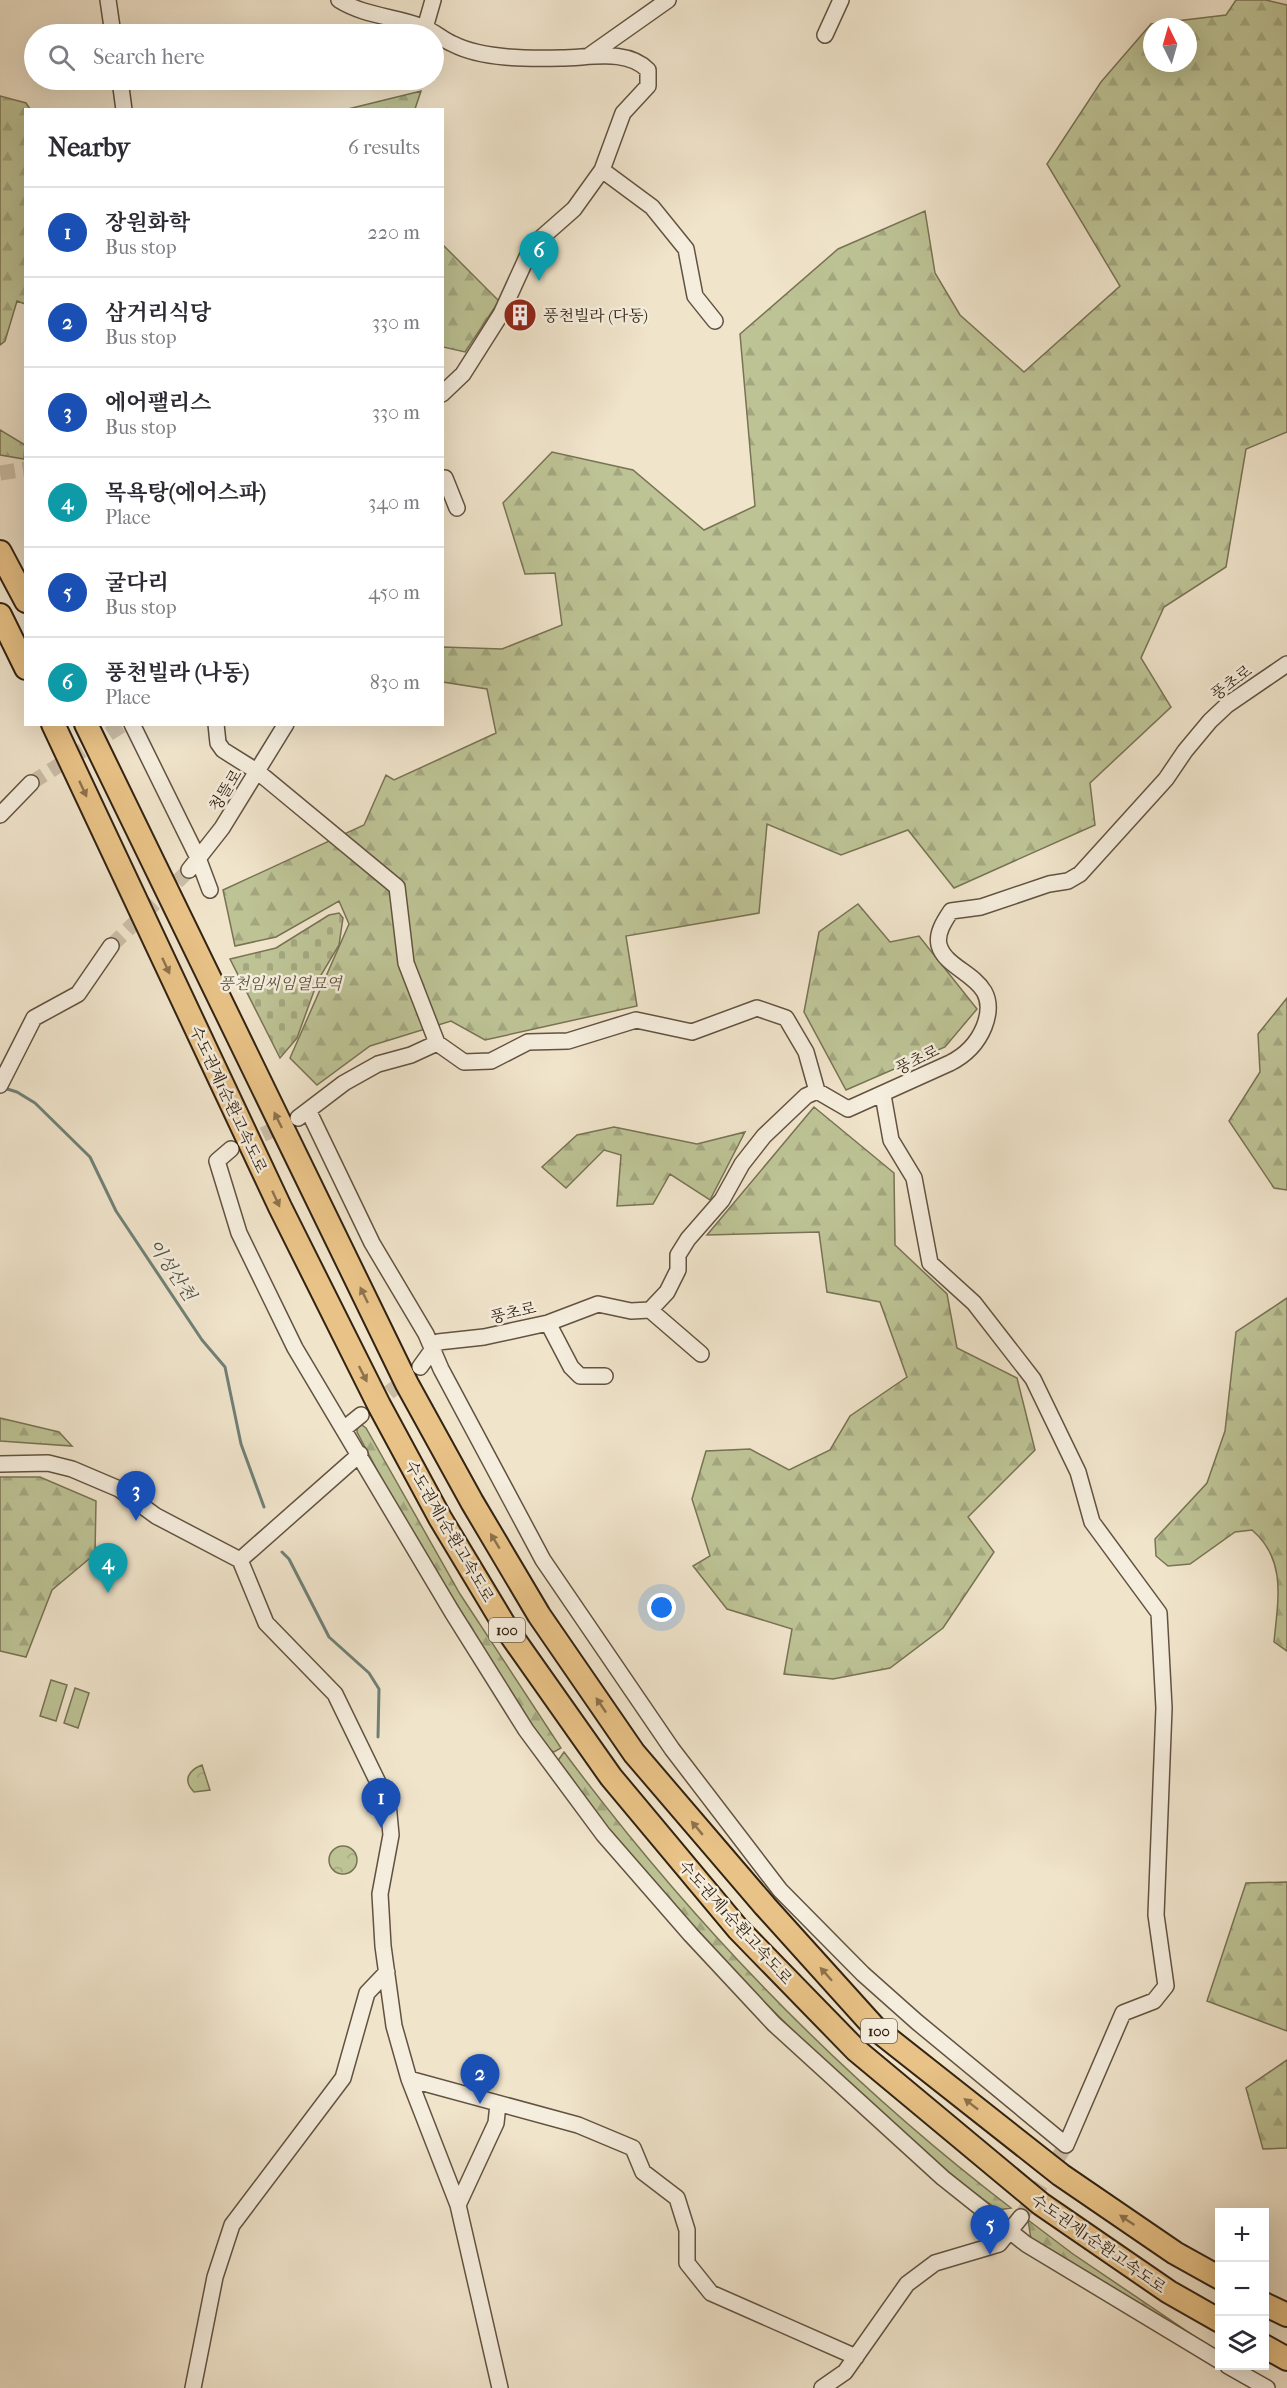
<!DOCTYPE html>
<html lang="en">
<head>
<meta charset="utf-8">
<style>
	body { margin:0; font-family:"IM FELL French Canon","Noto Serif KR",serif; background:#f2f2f3; color:#2b2b33 }
	.controls { position:absolute; right:18px; bottom:18px; display:grid; overflow:hidden; border-radius:0px; box-shadow:0 6px 24px #0002 }
	.controls button { width:54px; height:54px; display:grid; place-items:center; padding:0; border:0; border-bottom:2px solid #e1e1e2; background:#fff; color:#2b2b33; font:30px sans-serif }
	.compass { position:absolute; left:1143px; top:18px; width:54px; height:54px; border-radius:50%; background:#fff; box-shadow:0 6px 24px #0002; rotate:355deg }
	.you { position:absolute; left:662px; top:1608px; width:21px; height:21px; margin:-15px; border:4px solid #fff; border-radius:50%; background:#1a73e8; box-shadow:0 0 0 9px #1a73e833 }
	.badge { display:grid; place-items:center; width:39px; height:39px; border-radius:50%; background:#8f2418; color:#fff; font-size:20px; font-weight:700 }
	.pin { position:absolute; translate:-50% -50px; filter:drop-shadow(0 2px 3px #0008) }
	.pin::after { content:''; position:absolute; top:32px; width:21px; height:18px; background:inherit; clip-path:polygon(0 0,100% 0,50% 100%) }
	.list { margin:0; padding:0; list-style:none }
	h2 { display:flex; justify-content:space-between; align-items:center; height:78px; margin:0; padding:0 24px; font-size:26px }
	h2 small { font-size:20px; font-weight:400; color:#7c7c81 }
	.list li { display:grid; grid-template-columns:39px 1fr auto; gap:18px; align-items:center; box-sizing:border-box; height:90px; padding:0 24px; border-top:2px solid #e1e1e2 }
	.list b { display:block; font-size:22px; white-space:nowrap }
	.list p { margin:0; font-size:20px; white-space:nowrap; color:#7c7c81 }
	.list em { font-size:20px; font-style:normal; color:#7c7c81 }
	.icon { flex:none; width:33px; height:33px; fill:none; stroke:currentColor; stroke-width:2; stroke-linecap:round; stroke-linejoin:round }
	.map { position:relative; flex:none; width:1287px; height:2388px; overflow:hidden }
	.search { position:absolute; background:#fff; box-shadow:0 6px 24px #0002; left:24px; top:24px; width:420px; height:66px; display:flex; align-items:center; gap:15px; box-sizing:border-box; padding:0 21px; border-radius:33px; color:#7c7c81; font-size:22px }
	.panel { position:absolute; background:#fff; box-shadow:0 6px 24px #0002; left:24px; top:108px; width:420px; height:618px; border-radius:0px }
	.map>svg:first-child { display:block }
</style>
</head>
<body>
<div class="map">
<svg width="1287" height="2388" viewBox="0 0 1287 2388">
	<defs>
		<pattern id="forest-firs" width="22" height="20" patternUnits="userSpaceOnUse" patternTransform="scale(1.5)"><rect width="22" height="20" fill="#bdc395"/><path d="M5 1l3.5 6h-7zM16 11l3.5 6h-7z" fill="#a3a780"/></pattern>
		<pattern id="cemetery-stones" width="16" height="16" patternUnits="userSpaceOnUse" patternTransform="scale(1.5)"><rect width="16" height="16" fill="#bdc395"/><path d="M2 7V4a2 2 0 0 1 4 0v3zM10 15v-3a2 2 0 0 1 4 0v3z" fill="#a3a780"/></pattern>
		<pattern id="park-crowns" width="20" height="18" patternUnits="userSpaceOnUse" patternTransform="scale(1.5)"><rect width="20" height="18" fill="#bdc395"/><path d="M2 6a3 3 0 1 1 6 0M12 15a3 3 0 1 1 6 0" fill="none" stroke="#a3a780"/></pattern>
	</defs>
	<rect width="100%" height="100%" fill="#f0e4cb"/>
	<filter id="stains"><feTurbulence type="fractalNoise" baseFrequency=".00333" numOctaves="4"/><feColorMatrix values="0 0 0 0 .2 0 0 0 0 .09 0 0 0 0 .02 0 0 0 .5 -.17"/></filter>
	<radialGradient id="worn" r=".72"><stop offset=".6" stop-color="#630" stop-opacity="0"/><stop offset="1" stop-color="#630" stop-opacity=".3"/></radialGradient>
	<path fill="url(#forest-firs)" stroke="#787354" stroke-width="1.5" fill-rule="evenodd" d="M1236 0H1266L1287 5V432L1246 449 1226 567 1164 607 1141 658 1171 707 1090 783 1095 825 954 888 908 830 841 855 767 824 759 913 626 936 637 1006 485 1040 451 1021 370 1046 317 1085 290 1058 349 924 339 901 276 937 235 946 223 890 364 825 386 775 394 780 496 733 487 689 443 682V647L502 649 562 625 555 573 525 574 503 503 552 452 633 470 704 530 755 506 740 334 838 249 925 211 935 273 960 315 1024 372 1120 286 1047 164 1101 82 1151 24 1226 15ZM1152 27H1188V63H1152Z
		M421 91 415 109H347H348Z
		M0 96 26 103 30 109 26 110 25 304 17 301 5 341 0 345Z
		M442 244 499 301 465 352 443 347Z
		M0 430 25 445 24 459 0 455Z
		M858 904 890 942 919 936 977 1009 945 1047 846 1090 804 1012 819 932Z
		M1287 998V1190L1274 1188 1229 1121 1260 1072 1258 1034Z
		M814 1107 894 1173 895 1245 947 1294 957 1348 1017 1378 1035 1450 968 1517 994 1552 943 1628 890 1668 833 1679 784 1674 792 1629 727 1609 693 1566 710 1556 692 1499 706 1451 750 1449 789 1470 830 1450 850 1416 907 1377 880 1302 827 1292 819 1232 707 1235Z
		M614 1127 697 1144 745 1132 710 1200 670 1174 653 1204 617 1206 621 1155 604 1150 566 1188 542 1167 577 1135Z
		M1287 1298V1651L1274 1642C1278 1599 1287 1560 1252 1530L1235 1532 1190 1564 1168 1566 1156 1556 1155 1539 1207 1483 1225 1431 1236 1332Z
		M0 1418 59 1432 72 1446 0 1441Z
		M358 1422 366 1428 460 1594 561 1748 554 1752 546 1748 416 1539 376 1468 357 1432Z
		M0 1477H40L96 1501 95 1554 52 1590 26 1657 0 1651Z
		M564 1752C693 1925 840 2077 1011 2208L998 2210C943 2171 896 2126 846 2081 741 1983 641 1879 557 1762Z
		M1287 1882V2031L1207 2001 1246 1883Z
		M1287 2060V2148L1263 2149 1246 2088Z
		M1028 2220 1073 2254 1203 2342 1031 2239Z"/>
	<path fill="url(#cemetery-stones)" stroke="#787354" stroke-width="1.5" d="M339 913 343 918 339 945 318 980 297 1038 280 1058 230 959 276 948 329 915Z"/>
	<path fill="url(#park-crowns)" stroke="#787354" stroke-width="1.5" d="M202 1765 210 1790 194 1792C182 1780 189 1770 202 1765Z
		M329 1860a14 14 0 1 1 28 0a14 14 0 1 1-28 0Z"/>
	<path fill="#bdc395" stroke="#787354" stroke-width="1.5" d="M51 1680 67 1685 56 1721 40 1716Z
		M75 1688 89 1693 78 1728 64 1723Z"/>
	<g fill="none" stroke-linecap="round" stroke-linejoin="round">
		<path stroke="#708077" stroke-width="3" d="M4 1088 17 1092 35 1103 90 1157 116 1211 202 1340 225 1367 241 1444 264 1507
			M282 1552 289 1559 329 1637 369 1673 379 1689 378 1737"/>
		<path stroke="#cabda6" stroke-width="15" stroke-dasharray="15 8" stroke-linecap="butt" d="M0 473 26 469
			M31 783 124 724
			M111 946 189 870
			M242 1144 288 1123
			M371 1407 411 1375
			M1021 2217 1066 2145"/>
		<defs>
			<path id="minor" d="M108 0 113 34
				M339 0C366 17 397 16 425 28 435 32 443 40 453 44 482 59 529 59 561 58 589 58 626 48 648 70V86L623 113 602 170 574 209 532 246 501 314 463 374 442 394
				M425 28 433 0
				M825 35 841 0
				M590 55 668 0
				M120 80 124 110
				M602 170 652 207 686 249 695 296 715 321
				M442 479 445 478 457 508
				M132 724 198 858 210 890
				M216 724 218 743 223 750 258 772 397 887 406 963 437 1043 464 1062 491 1061 528 1042 568 1041 636 1020 692 1032 757 1008 786 1018 806 1052 817 1091
				M0 815 31 783
				M189 870 222 828 286 724
				M0 1085 34 1018 78 994 111 946
				M309 1112 372 1243 426 1334 441 1369 543 1560 672 1749 780 1890 863 1974 917 2022 1066 2145 1123 2013 1154 2001 1166 1986 1156 1915 1164 1708 1159 1613 1092 1522 1078 1472 1033 1379 974 1303 930 1263 914 1178 891 1140 883 1095
				M298 1118 344 1083 378 1064 411 1055 437 1043
				M231 1149 217 1161 239 1233 295 1348 452 1612 526 1730 603 1834 691 1935 774 2024 943 2178 1026 2244 1220 2361
				M650 1310 701 1354
				M548 1323 571 1367 580 1376H605
				M420 1367 438 1342 484 1337 548 1323 598 1304 631 1311 650 1310 667 1292 678 1270V1255L688 1239 722 1200 742 1164 764 1136 806 1096 817 1091 848 1109 950 1063C966 1055 977 1044 984 1027 1004 976 947 975 939 945 936 933 945 920 951 911L981 907 1049 884 1068 881 1080 874 1166 779 1185 751 1210 721 1227 705 1287 664
				M345 1428 361 1415
				M0 1464 48 1463 72 1469 119 1489 156 1516 240 1560 266 1623 335 1694 388 1803 391 1835 380 1894 383 1946 394 2026 409 2079 578 2125 633 2148 643 2172 677 2198 687 2230V2263L711 2293 856 2357
				M240 1560 360 1454
				M409 2079 458 2205 500 2388
				M458 2205 496 2123 498 2104
				M1228 2366 1267 2388
				M193 2388 215 2277 232 2225 343 2078 367 1993 387 1972
				M822 2388 845 2372 907 2284 935 2263 999 2244 1021 2217"/>
			<path id="highway" d="M0 552 26 601
				M0 615 26 668
				M53 724 280 1207 379 1405 440 1518 508 1631 611 1777 738 1929 856 2050 1041 2204 1169 2292 1220 2321
				M86 724 407 1384 472 1502 539 1615 634 1753 765 1906 876 2029 1061 2175 1175 2253 1220 2278
				M1264 2304 1287 2315
				M1264 2346 1287 2359"/>
		</defs>
		<use href="#minor" stroke="#625341" stroke-width="18"/>
		<use href="#highway" stroke="#322313" stroke-width="26"/>
		<use href="#minor" stroke="#f5eddd" stroke-width="15"/>
		<use href="#highway" stroke="#e8c286" stroke-width="22"/>
	</g>
	<defs><path id="oneway-solid" d="M-6-.8H1V-3.2L6.5 0L1 3.2V.8H-6Z" transform="scale(1.5)"/></defs>
	<g fill="#8d724c">
		<use href="#oneway-solid" transform="translate(83 789) rotate(65)"/>
		<use href="#oneway-solid" transform="translate(166 966) rotate(65)"/>
		<use href="#oneway-solid" transform="translate(278 1120) rotate(-116)"/>
		<use href="#oneway-solid" transform="translate(276 1199) rotate(65)"/>
		<use href="#oneway-solid" transform="translate(364 1295) rotate(-116)"/>
		<use href="#oneway-solid" transform="translate(363 1374) rotate(63)"/>
		<use href="#oneway-solid" transform="translate(495 1541) rotate(-121)"/>
		<use href="#oneway-solid" transform="translate(601 1705) rotate(-124)"/>
		<use href="#oneway-solid" transform="translate(697 1828) rotate(-130)"/>
		<use href="#oneway-solid" transform="translate(826 1974) rotate(-132)"/>
		<use href="#oneway-solid" transform="translate(971 2104) rotate(-142)"/>
		<use href="#oneway-solid" transform="translate(1127 2220) rotate(-146)"/>
	</g>
	<defs>
		<symbol id="building-disc" viewBox="-11 -11 22 22"><circle r="9.5" fill="#8f2418" stroke="#f5eddd"/><path d="M-4-6H4V6H1V3H-1V6H-4ZM-2.5-4.3h1.7v1.8h-1.7ZM.8-4.3h1.7v1.8H.8ZM-2.5-1h1.7V.8h-1.7ZM.8-1h1.7V.8H.8Z" fill="#fff"/></symbol>
	</defs>
	<g fill-rule="evenodd">
		<use href="#building-disc" x="501" y="296" width="38" height="38"/>
	</g>
	<g text-anchor="middle" stroke-width="5" stroke-linejoin="round" paint-order="stroke">
		<g fill="#f5eddd" stroke="#6c6050" stroke-width="1.5">
			<rect x="489" y="1618" width="36" height="24" rx="4.5"/>
			<rect x="861" y="2019" width="36" height="24" rx="4.5"/>
		</g>
		<g font-size="15" font-weight="bold" fill="#322313">
			<text x="507" y="1635">100</text>
			<text x="879" y="2036">100</text>
		</g>
		<g font-size="16" fill="#322313" stroke="#f5eddd" text-anchor="start">
			<text x="543" y="321">풍천빌라 (다동)</text>
		</g>
		<g font-size="16" fill="#322313" stroke="#f5eddd">
			<text transform="translate(1231 682) rotate(-37)" y="6">풍초로</text>
			<text transform="translate(225 790) rotate(-58)" y="6">청뜰로</text>
			<text transform="translate(917 1059) rotate(-26)" y="6">풍초로</text>
			<text transform="translate(229 1099) rotate(65)" y="6">수도권제1순환고속도로</text>
			<text transform="translate(513 1312) rotate(-13)" y="6">풍초로</text>
			<text transform="translate(450 1531) rotate(60)" y="6">수도권제1순환고속도로</text>
			<text transform="translate(736 1922) rotate(48)" y="6">수도권제1순환고속도로</text>
			<text transform="translate(1099 2243) rotate(35)" y="6">수도권제1순환고속도로</text>
		</g>
		<g font-size="16" font-style="italic" fill="#5c533a" stroke="#f5eddd">
			<text x="280" y="989">풍천임씨임열묘역</text>
		</g>
		<g font-size="18" font-style="italic" fill="#515245" stroke="#f5eddd">
			<text transform="translate(172 1270) rotate(56)" y="6">이성산천</text>
		</g>
	</g>
	<rect width="100%" height="100%" filter="url(#stains)"/>
	<rect width="100%" height="100%" fill="url(#worn)"/>
</svg>
<div class="controls">
<button>+</button>
<button>−</button>
<button><svg class="icon" aria-label="layers" viewBox="0 0 24 24"><path d="M12 4l9 5-9 5-9-5zM3 14l9 5 9-5"/></svg></button>
</div>
<svg class="compass" viewBox="-18 -18 36 36"><path d="M0-13l5 13h-10z" fill="#e53935"/><path d="M0 13l5-13h-10z" fill="#7c7c81"/></svg>
<div class="you"></div>
<div class="pin badge" style="left:381px;top:1828px;background:#1a4fb4">1</div>
<div class="pin badge" style="left:480px;top:2104px;background:#1a4fb4">2</div>
<div class="pin badge" style="left:136px;top:1521px;background:#1a4fb4">3</div>
<div class="pin badge" style="left:108px;top:1593px;background:#0f9aa8">4</div>
<div class="pin badge" style="left:990px;top:2255px;background:#1a4fb4">5</div>
<div class="pin badge" style="left:539px;top:281px;background:#0f9aa8">6</div>
<div class="search"><svg class="icon" aria-label="search" viewBox="0 0 24 24"><circle cx="10" cy="10" r="6"/><path d="M15 15l6 6"/></svg>Search here</div>
<section class="panel">
<h2>Nearby<small>6 results</small></h2>
<ul class="list">
<li><span class="badge" style="background:#1a4fb4">1</span><div><b>장원화학</b><p>Bus stop</p></div><em>220 m</em></li>
<li><span class="badge" style="background:#1a4fb4">2</span><div><b>삼거리식당</b><p>Bus stop</p></div><em>330 m</em></li>
<li><span class="badge" style="background:#1a4fb4">3</span><div><b>에어팰리스</b><p>Bus stop</p></div><em>330 m</em></li>
<li><span class="badge" style="background:#0f9aa8">4</span><div><b>목욕탕(에어스파)</b><p>Place</p></div><em>340 m</em></li>
<li><span class="badge" style="background:#1a4fb4">5</span><div><b>굴다리</b><p>Bus stop</p></div><em>450 m</em></li>
<li><span class="badge" style="background:#0f9aa8">6</span><div><b>풍천빌라 (나동)</b><p>Place</p></div><em>830 m</em></li>
</ul>
</section>
</div>
</body>
</html>
